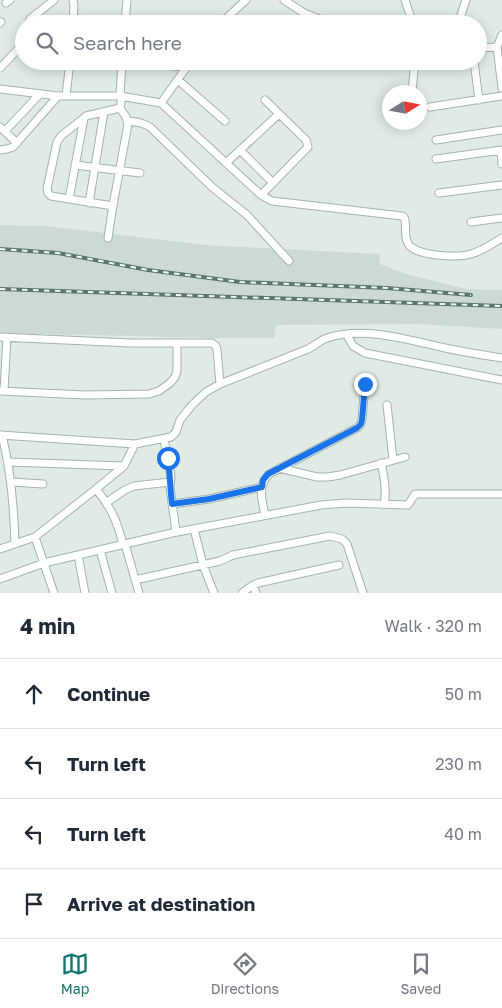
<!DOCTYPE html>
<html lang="en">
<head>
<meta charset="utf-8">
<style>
	body { margin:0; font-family:"Golos Text",sans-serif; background:#f6f6f7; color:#1f2937 }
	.compass { position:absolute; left:382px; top:85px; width:45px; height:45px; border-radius:50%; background:#fff; box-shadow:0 2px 12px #0003; rotate:79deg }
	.stop { position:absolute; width:15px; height:15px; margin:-11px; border:4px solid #1a73e8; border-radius:50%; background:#fff }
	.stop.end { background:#1a73e8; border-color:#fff; box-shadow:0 1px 5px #0008 }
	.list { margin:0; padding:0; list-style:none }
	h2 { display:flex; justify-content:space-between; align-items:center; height:65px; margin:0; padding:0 20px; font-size:21px }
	h2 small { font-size:16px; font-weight:400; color:#747a83 }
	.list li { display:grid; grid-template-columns:32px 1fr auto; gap:15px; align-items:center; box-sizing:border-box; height:70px; padding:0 20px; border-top:1px solid #e0e1e3 }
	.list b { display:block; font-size:19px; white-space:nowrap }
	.list em { font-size:16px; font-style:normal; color:#747a83 }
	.icon { flex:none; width:28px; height:28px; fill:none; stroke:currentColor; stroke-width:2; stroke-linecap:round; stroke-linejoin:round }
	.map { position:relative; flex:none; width:502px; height:593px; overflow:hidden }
	.search { position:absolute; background:#fff; box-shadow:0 2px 12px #0003; left:15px; right:15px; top:15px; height:55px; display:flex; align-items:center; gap:12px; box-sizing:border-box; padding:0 18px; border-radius:28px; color:#747a83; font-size:19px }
	.sheet { height:345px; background:#fff }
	nav { display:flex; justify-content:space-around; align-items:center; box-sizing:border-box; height:70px; border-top:1px solid #e0e1e3; background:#fff; font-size:14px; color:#747a83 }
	nav a { display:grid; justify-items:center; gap:2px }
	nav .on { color:#0f766e }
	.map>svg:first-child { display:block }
</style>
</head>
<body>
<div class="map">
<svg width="502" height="593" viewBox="0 0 502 593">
	<rect width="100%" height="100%" fill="#dfebe4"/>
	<path fill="#cddad3" d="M0 225 46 226 205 245 379 254 380 264 403 273 466 289 502 290V329L417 324 276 325 274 338H217L0 333Z"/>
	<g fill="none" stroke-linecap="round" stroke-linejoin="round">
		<defs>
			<path id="street" d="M73 0 74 5 73 24
				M284 0 304 13 332 24
				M405 0 413 24
				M6 3 10 0
				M30 19 54 0
				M74 19 125 22
				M0 23 1 22
				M125 24 127 0
				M220 24 246 0
				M461 24V15L466 0
				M502 35 497 47 502 88
				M478 48 497 47
				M390 61 415 66
				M474 61 479 100
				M122 62 186 67
				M0 68 24 43
				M178 80 225 121
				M0 89 58 96H120L161 103 191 61
				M412 91 415 61
				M66 96 70 61
				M120 96 122 61
				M161 103 261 195 272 201 402 216 404 217C408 226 402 239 411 247 422 256 457 258 471 254 482 251 492 244 502 238
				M430 107 502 96
				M84 118 61 136 57 142 47 189 48 193 51 196 113 206
				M127 121C136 122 142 122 150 127L212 187 247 215 289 261
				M0 127 17 143
				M5 131 40 94
				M436 140 502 130
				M0 150 7 149 13 147 58 96
				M240 150 273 183
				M501 150 502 164
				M436 159 502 150
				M226 163 279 114
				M75 165 140 173
				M439 193 502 185
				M261 195 308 147 306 140 265 100
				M69 199 84 118 86 116 120 108
				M89 203 104 112
				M471 222 502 218
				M108 238 112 211 128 124 126 117 120 108 122 96
				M347 335 353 346 365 353 502 380
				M0 337 130 343H212L216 346 217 350 220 384
				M0 391 85 395 149 394 159 391 170 383 175 377 177 371V343
				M4 391 7 337
				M387 405 393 460
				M0 435 135 444 124 466 96 489 35 537 54 593
				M2 435C11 471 14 507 15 544
				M164 439 171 476 170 487 176 532
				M135 444 171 437 176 432 180 420 193 404 206 392 220 384 308 349C314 346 321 340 327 338 365 326 408 340 445 348 464 352 483 355 502 358
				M8 462 124 466
				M381 463C384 477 387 490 384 505
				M279 468 317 477H328L340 475 405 457
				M12 482 43 484
				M96 489C111 507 118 523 123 545
				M107 502 125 490 134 486 170 482
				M172 504 209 499 262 487
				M265 515C262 500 257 487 269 474L357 428 361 424 362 420 365 384
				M194 529 203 565 214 593
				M125 544 139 593
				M0 549 35 537
				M100 550 112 593
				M78 555 85 593
				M0 579 44 563 172 533 321 505 346 503 408 505 415 494H502
				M135 580 220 561 233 555 330 536 342 539 347 544 363 593
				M253 585 256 593
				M242 593 250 587 258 583 339 565"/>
		</defs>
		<use href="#street" stroke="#a2b3ab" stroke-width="9"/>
		<use href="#street" stroke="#fff" stroke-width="7"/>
		<defs>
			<path id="rail" d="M0 249 58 253 148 270 240 282 387 288 471 295
				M0 289 502 306"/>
		</defs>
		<use href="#rail" stroke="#5a776c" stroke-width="4"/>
		<use href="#rail" stroke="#f0f7f3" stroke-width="2" stroke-dasharray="5.5" stroke-linecap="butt"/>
	</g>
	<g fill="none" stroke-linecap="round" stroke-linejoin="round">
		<path stroke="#1a73e8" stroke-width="6" d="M168 458C170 474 170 488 172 504L209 499 262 487 263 480 268 474 357 428 361 424 362 420 365 384"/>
	</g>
</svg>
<svg class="compass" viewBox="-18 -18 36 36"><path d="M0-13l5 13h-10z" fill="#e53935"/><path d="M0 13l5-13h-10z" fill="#747a83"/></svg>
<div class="stop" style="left:168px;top:458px"></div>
<div class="stop end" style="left:365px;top:384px"></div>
<div class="search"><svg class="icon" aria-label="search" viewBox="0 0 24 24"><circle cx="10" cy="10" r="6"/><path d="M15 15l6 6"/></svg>Search here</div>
</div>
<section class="sheet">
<h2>4 min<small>Walk · 320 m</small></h2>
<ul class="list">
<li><svg class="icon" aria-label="ahead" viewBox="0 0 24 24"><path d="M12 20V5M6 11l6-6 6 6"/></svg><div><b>Continue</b></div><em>50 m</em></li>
<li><svg class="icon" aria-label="left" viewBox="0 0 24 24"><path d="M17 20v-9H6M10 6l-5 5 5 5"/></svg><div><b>Turn left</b></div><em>230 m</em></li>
<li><svg class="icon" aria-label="left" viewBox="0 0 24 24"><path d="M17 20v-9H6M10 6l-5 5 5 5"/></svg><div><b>Turn left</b></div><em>40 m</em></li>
<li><svg class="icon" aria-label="arrive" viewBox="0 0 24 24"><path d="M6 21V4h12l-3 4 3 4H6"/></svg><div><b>Arrive at destination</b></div></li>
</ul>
</section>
<nav>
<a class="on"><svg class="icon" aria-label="map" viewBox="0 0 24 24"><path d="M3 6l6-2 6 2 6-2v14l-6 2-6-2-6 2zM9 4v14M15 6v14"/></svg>Map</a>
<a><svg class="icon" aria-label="directions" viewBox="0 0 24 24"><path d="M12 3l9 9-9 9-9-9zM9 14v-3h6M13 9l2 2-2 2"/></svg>Directions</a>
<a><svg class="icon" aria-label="saved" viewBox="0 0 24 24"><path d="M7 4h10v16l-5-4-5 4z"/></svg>Saved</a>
</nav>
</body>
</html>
